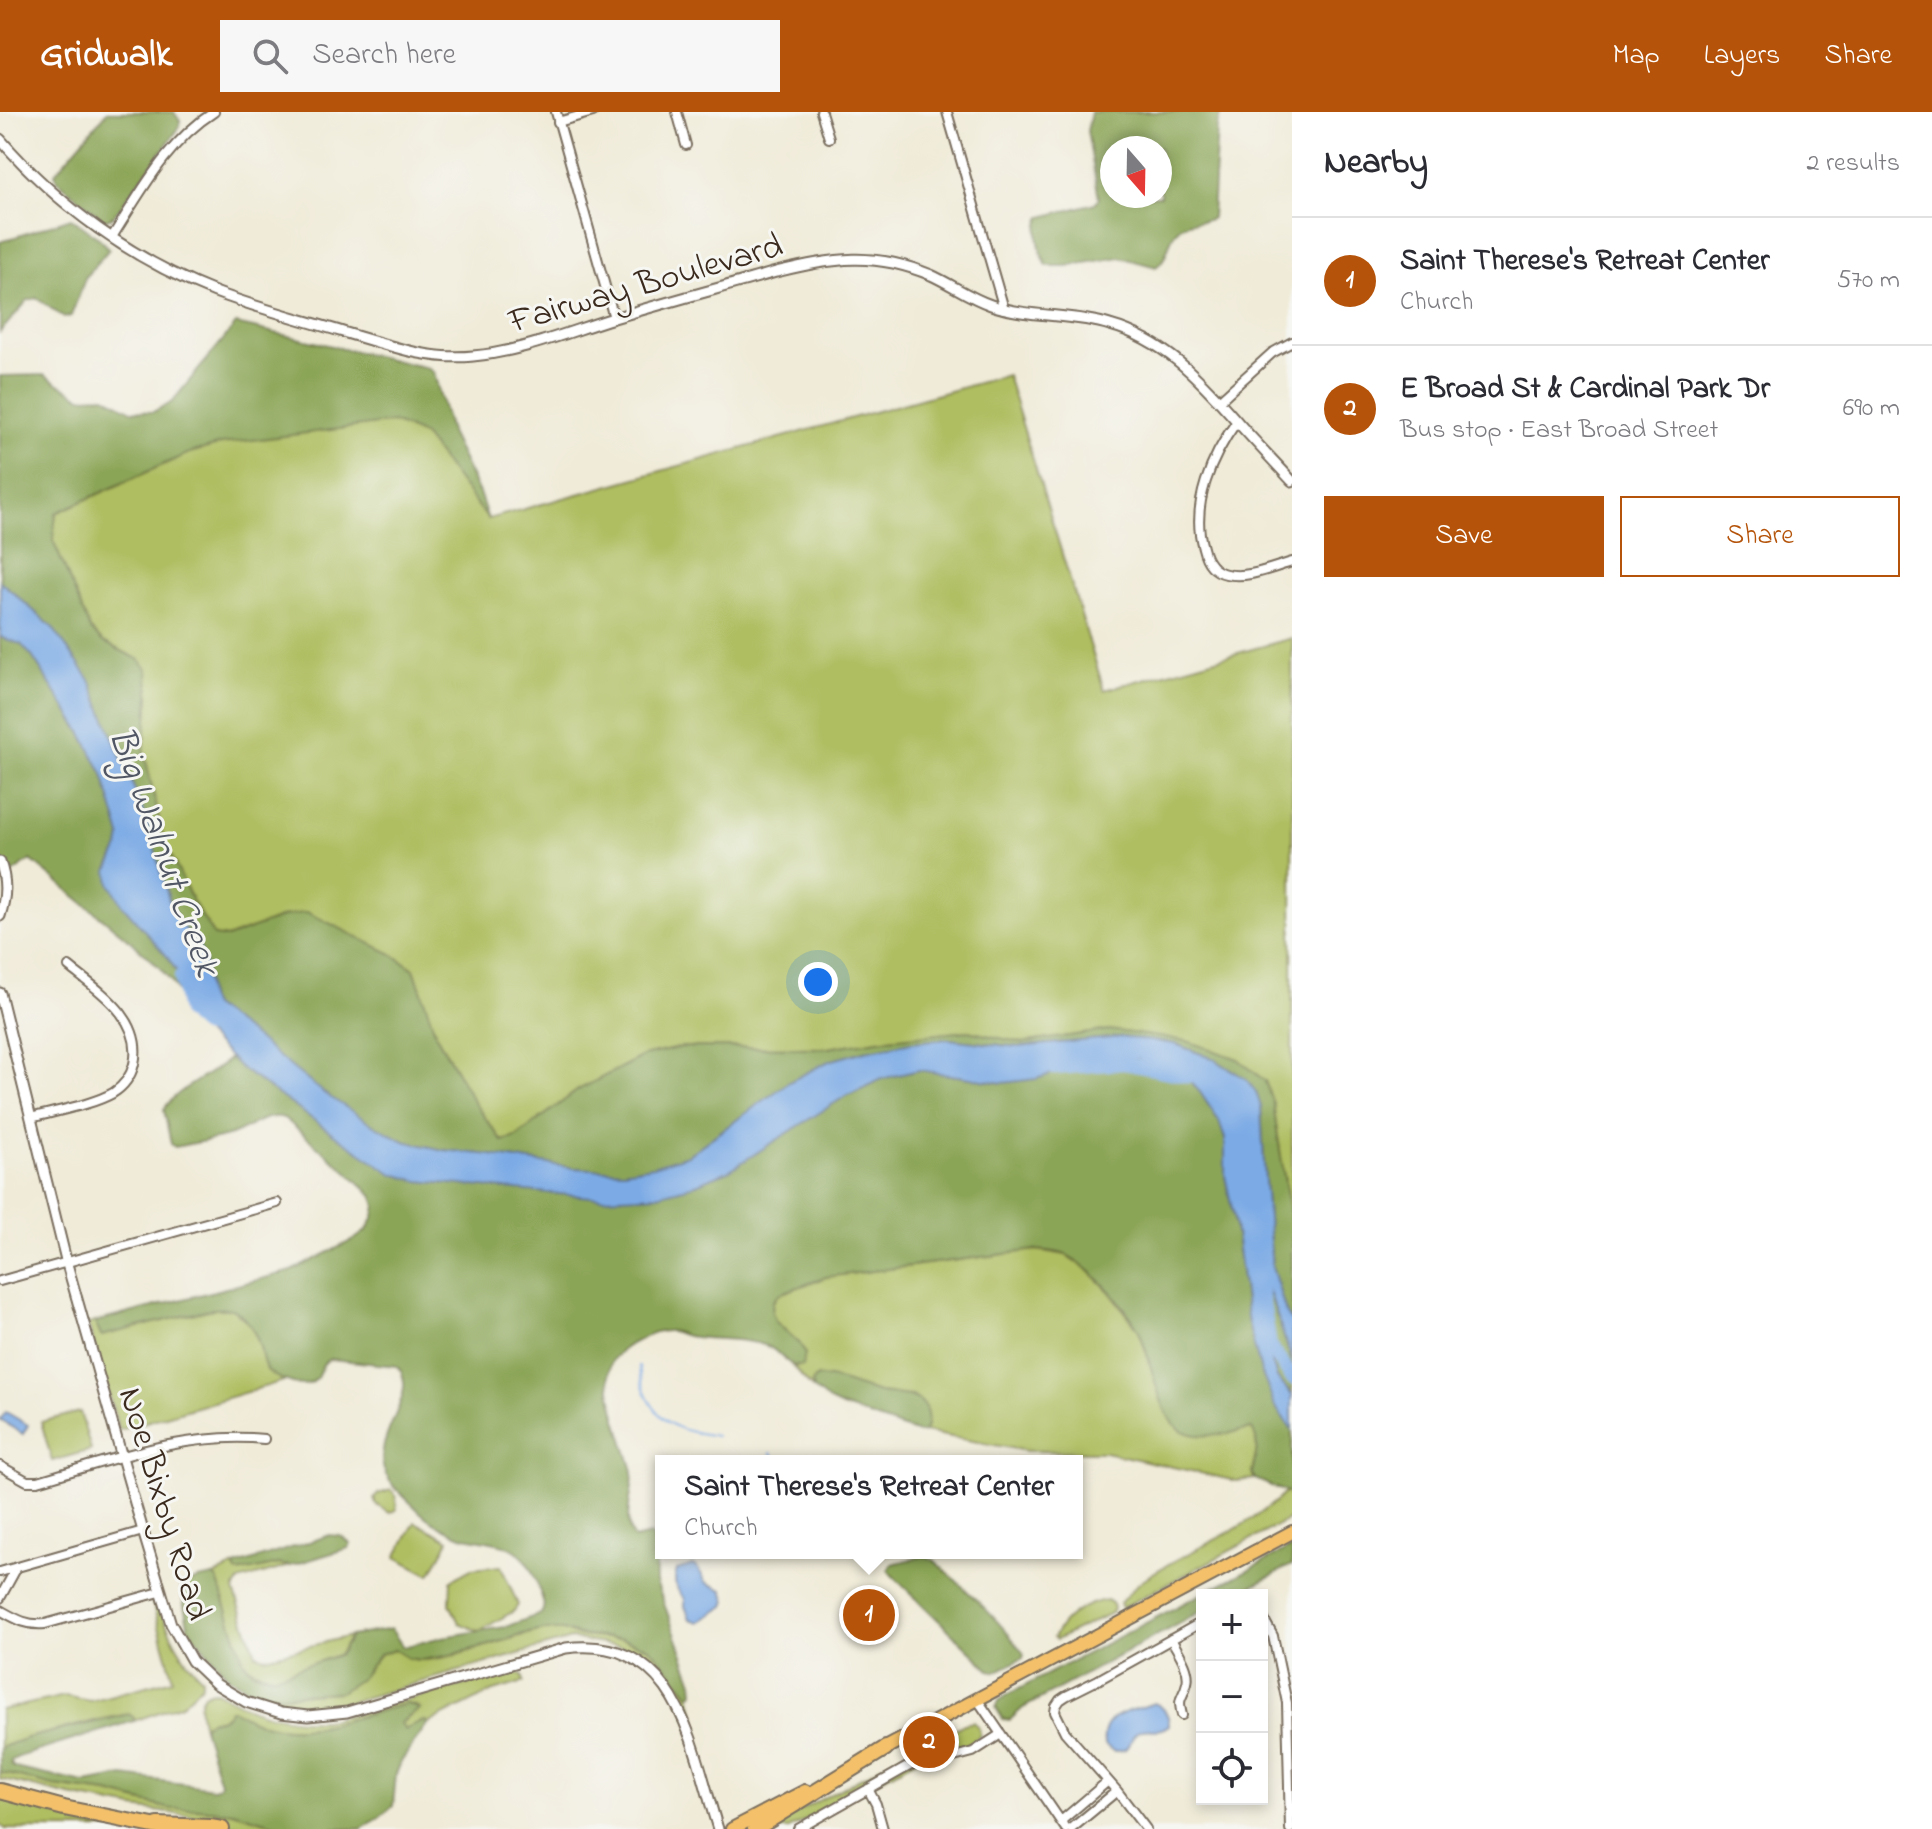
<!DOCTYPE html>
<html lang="en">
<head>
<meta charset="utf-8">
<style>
	body { margin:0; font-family:"Indie Flower",sans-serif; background:#f7f7f7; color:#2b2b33 }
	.controls { position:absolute; right:24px; bottom:24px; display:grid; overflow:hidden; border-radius:0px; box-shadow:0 4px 12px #0003 }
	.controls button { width:72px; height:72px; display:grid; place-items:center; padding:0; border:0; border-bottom:2px solid #e1e1e2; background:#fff; color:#2b2b33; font:40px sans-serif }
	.compass { position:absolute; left:1100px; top:24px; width:72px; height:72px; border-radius:50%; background:#fff; box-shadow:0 4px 12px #0003; rotate:160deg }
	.you { position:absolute; left:818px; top:870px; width:28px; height:28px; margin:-20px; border:6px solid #fff; border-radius:50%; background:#1a73e8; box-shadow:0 0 0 12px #1a73e833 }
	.badge { display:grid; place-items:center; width:52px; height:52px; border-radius:50%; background:#b45309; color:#fff; font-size:26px; font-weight:700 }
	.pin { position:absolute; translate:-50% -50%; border:4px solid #fff; box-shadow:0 2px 8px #0006 }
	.popup { position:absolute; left:655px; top:1343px; width:428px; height:104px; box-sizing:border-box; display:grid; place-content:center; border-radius:0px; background:#fff; filter:drop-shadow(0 2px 6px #0005); font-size:26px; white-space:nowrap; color:#7c7c81 }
	.popup b { font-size:30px; color:#2b2b33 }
	.popup::after { content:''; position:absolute; left:50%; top:100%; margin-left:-16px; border:16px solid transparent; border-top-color:#fff }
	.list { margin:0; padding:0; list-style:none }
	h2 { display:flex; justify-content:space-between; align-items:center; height:104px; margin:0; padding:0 32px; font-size:34px }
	h2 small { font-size:26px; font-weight:400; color:#7c7c81 }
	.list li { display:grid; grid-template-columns:52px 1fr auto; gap:24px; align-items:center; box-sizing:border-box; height:128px; padding:0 32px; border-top:2px solid #e1e1e2 }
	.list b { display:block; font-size:30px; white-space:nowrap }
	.list p { margin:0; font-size:26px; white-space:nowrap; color:#7c7c81 }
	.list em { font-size:26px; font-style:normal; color:#7c7c81 }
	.actions { display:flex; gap:16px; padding:24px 32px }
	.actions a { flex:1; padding:18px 0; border:2px solid #b45309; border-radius:0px; text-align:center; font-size:28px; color:#b45309 }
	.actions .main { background:#b45309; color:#fff }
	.icon { flex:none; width:44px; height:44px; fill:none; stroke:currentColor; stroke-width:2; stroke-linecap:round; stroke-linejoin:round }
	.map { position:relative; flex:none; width:1292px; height:1717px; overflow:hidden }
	header { display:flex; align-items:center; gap:48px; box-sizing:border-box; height:112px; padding:0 40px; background:#b45309; color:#fff }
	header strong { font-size:38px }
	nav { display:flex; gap:44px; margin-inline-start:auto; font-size:28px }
	.search { width:560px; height:72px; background:#f7f7f7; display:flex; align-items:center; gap:20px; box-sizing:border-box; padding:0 28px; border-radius:0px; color:#7c7c81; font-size:30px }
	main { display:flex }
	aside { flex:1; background:#fff }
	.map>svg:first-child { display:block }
</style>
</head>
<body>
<header>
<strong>Gridwalk</strong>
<div class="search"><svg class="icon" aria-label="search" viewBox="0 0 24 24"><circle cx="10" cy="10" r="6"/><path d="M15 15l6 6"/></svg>Search here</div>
<nav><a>Map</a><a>Layers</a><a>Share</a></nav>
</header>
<main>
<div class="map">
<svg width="1292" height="1717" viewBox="0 0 1292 1717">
	<rect width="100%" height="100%" fill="#f6f6f2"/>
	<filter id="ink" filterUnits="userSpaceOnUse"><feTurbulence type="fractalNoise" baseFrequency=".0125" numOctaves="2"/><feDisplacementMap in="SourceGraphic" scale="16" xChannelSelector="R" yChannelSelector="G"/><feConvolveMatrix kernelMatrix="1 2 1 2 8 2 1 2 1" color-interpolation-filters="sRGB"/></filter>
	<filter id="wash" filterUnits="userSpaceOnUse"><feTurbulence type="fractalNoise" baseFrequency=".006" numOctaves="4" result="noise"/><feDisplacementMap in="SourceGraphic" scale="32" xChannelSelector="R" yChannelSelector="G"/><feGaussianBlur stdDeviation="1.8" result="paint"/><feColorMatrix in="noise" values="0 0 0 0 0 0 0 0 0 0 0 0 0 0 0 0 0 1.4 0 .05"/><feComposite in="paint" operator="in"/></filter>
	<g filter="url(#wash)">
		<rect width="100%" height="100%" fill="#f0ebd8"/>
		<path fill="#afbe61" stroke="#757440" stroke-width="2" d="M1007 263 1104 578 1292 526V1117L1273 992 1265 969 1110 918 1022 931 968 919 878 928 828 936 683 935 643 944 578 978 516 1025 502 1029 475 992 436 923 414 857 390 841 285 804 226 826 214 824 192 788 164 729 144 640 149 584 140 548 103 530 90 517 52 428 56 401 189 341 222 331 393 310 423 323 488 407Z
			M1036 1138 1066 1143 1089 1159 1109 1179 1139 1218 1162 1288 1212 1323 1252 1317C1261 1331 1255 1346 1252 1361L1255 1367 1236 1369 1105 1340 1026 1339 924 1320 927 1315 913 1284 879 1281 827 1265 812 1270 813 1277 792 1254 796 1255 805 1241 800 1232 776 1210 772 1200 773 1190 779 1182 826 1165Z
			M212 1197H232L248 1210 256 1224 271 1261 284 1269 119 1318 88 1212 95 1210 101 1224Z
			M80 1300 91 1338 52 1349 41 1310Z
			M391 1378C397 1382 397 1391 396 1398L390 1401 376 1392 374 1387 378 1382Z
			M1286 1380 1292 1383V1406L1122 1496 1120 1491C1128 1482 1137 1471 1147 1465 1193 1435 1246 1419 1286 1380Z
			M415 1410 449 1428 430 1463 396 1445Z
			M279 1452 290 1454 239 1469 234 1478 256 1542 265 1545 350 1524 340 1542 278 1564 262 1561 247 1554 244 1550 217 1467 213 1464 235 1454V1459L238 1461Z
			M501 1454 518 1493 514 1499 479 1519 459 1511 450 1492 451 1468 471 1457Z
			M1107 1488C1113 1491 1115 1494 1113 1500L1056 1528 1053 1526C1063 1506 1084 1491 1107 1488Z
			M152 1489H157L159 1491C168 1520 180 1545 202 1566V1573L182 1592 134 1609V1606L128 1602 98 1608 27 1626 0 1636V1598L65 1584 90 1589 173 1567Z
			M544 1518H563L577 1524 622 1527 647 1535 655 1541 690 1583 695 1604 690 1601 671 1568 659 1554 646 1545 623 1535 571 1527 322 1598 291 1597 265 1591 264 1584 340 1580 380 1542 395 1538C400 1541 405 1545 412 1547 441 1554 511 1524 544 1518Z
			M514 1560 522 1563 524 1570 491 1580 427 1612 425 1609 405 1618 400 1612 420 1597 416 1594 407 1592C349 1605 290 1636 234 1598 221 1611 214 1604 204 1612V1619C200 1603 192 1580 216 1579 253 1601 290 1612 333 1607Z
			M973 1610C979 1613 980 1618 980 1624 957 1641 946 1637 921 1645L789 1717H767L922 1632 924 1635 964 1612Z
			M0 1660 53 1674 108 1681 171 1697H198L233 1700 290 1717H249L206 1706 134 1696 70 1684 0 1667Z
			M0 1685 142 1717H6L0 1713Z"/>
		<path fill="#8ba557" stroke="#63683a" stroke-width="2" fill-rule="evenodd" d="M107 0H174L180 9 179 16 113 105 104 108 57 68 55 61Z
			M1091 0H1221L1217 14 1212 106C1201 112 1189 107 1180 115 1167 125 1170 146 1156 155L1120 145 1067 154H1047C1040 140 1034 119 1042 105L1095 91 1099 86 1087 19ZM1112 36H1160V84H1112Z
			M71 106 100 127 109 137 86 164 71 204 64 206 37 186 28 188 0 220V130Z
			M236 212 428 256 434 261 451 323 479 381 488 407 423 323 393 310 222 332 189 341 56 401 53 428 90 517 103 530 140 548 148 558 149 584 144 640 164 729 192 788 214 824 227 826 285 804 307 800 390 841 414 857 436 923 475 992 502 1029 516 1025 578 978 643 944 683 935 828 936 878 928 968 919 1022 931 1110 918 1187 929 1238 947 1265 969 1273 992 1292 1117V1210L1286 1200 1272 1155 1265 1069 1261 995 1246 967 1212 946 1175 932 1121 925 1018 935 948 927 912 930 865 939 829 949 789 970 688 1043 653 1054 623 1059 574 1056 491 1043 443 1038 404 1029 372 1013 322 980 253 924 212 894 208 886 205 852 200 836 178 808 169 788 146 706 90 568 52 515 0 469V264L44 263 81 285 105 284 132 299 153 300 172 290Z
			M0 525 21 532 32 544 82 622 103 662 121 724 119 736 108 757 124 795 166 843 179 863 189 899 172 870 159 855 134 832 31 748 0 769Z
			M230 946 242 957 342 1028 691 1074 728 1059 844 985 881 967 919 958 1003 971 1111 947 1137 946 1188 967 1200 980 1219 1009 1225 1027V1064L1234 1106 1248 1212 1261 1259 1275 1294 1292 1318V1383L1255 1367 1252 1361C1255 1346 1261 1331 1252 1317 1231 1320 1205 1328 1185 1320 1157 1308 1152 1244 1138 1217 1126 1194 1090 1154 1066 1143 1057 1139 1046 1139 1036 1138L826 1165 779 1182 773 1190 772 1200 776 1210 800 1232 805 1241 803 1254C787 1257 782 1240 767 1234 746 1226 710 1228 687 1224 681 1223 676 1219 669 1219 654 1218 624 1233 614 1246 611 1250 609 1257 609 1263 608 1286 626 1335 633 1359 634 1381 621 1408 634 1427L650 1423C652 1425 654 1426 655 1428 657 1432 655 1462 656 1470L693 1570 694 1580 690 1583 655 1541 647 1535 622 1527 577 1523 563 1518H544L523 1522 489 1533 446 1544 421 1548 408 1546 395 1538 380 1542 361 1566 340 1580 264 1584 249 1578 228 1564 189 1518 181 1478 182 1473 198 1467 213 1464 217 1467 244 1550C266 1575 285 1559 309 1552 319 1549 330 1547 340 1542L351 1524 391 1517 403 1535 442 1525 505 1515 541 1502C546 1494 543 1489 540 1480 537 1468 529 1451 520 1442 506 1429 479 1429 462 1424 445 1418 427 1408 415 1395 404 1385 389 1372 384 1358 372 1323 422 1281 397 1254L330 1247C317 1252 323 1268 308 1272 301 1274 296 1273 290 1270 283 1268 273 1264 268 1259 262 1253 262 1243 260 1235 256 1222 246 1201 231 1197 225 1196 218 1197 212 1197L101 1224 95 1210 292 1159 355 1127 367 1118 374 1104 376 1094 373 1084 349 1061 284 1006C265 1000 249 1017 231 1023 215 1028 197 1030 180 1034L175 1035 171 1032 164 998C172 979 213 962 230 946Z
			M1259 1160 1271 1185 1292 1249V1283L1277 1266 1260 1214 1257 1181Z
			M817 1265C838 1265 858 1276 879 1281 896 1284 924 1279 927 1302 928 1309 928 1314 924 1320L918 1321 842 1295 829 1289 813 1277 812 1270Z
			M330 1423 340 1424 351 1432 349 1436 290 1454 279 1452 238 1461 235 1459V1454Z
			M1292 1435V1453L1234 1483H1202V1499L1023 1596 1010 1608 1003 1607 996 1596 999 1589 1009 1582Z
			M924 1444 934 1448C966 1478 998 1506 1024 1542L1023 1546 996 1560 990 1558 892 1463 888 1458 892 1452Z
			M407 1592 420 1597 400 1611 405 1618 419 1610 426 1609 427 1612 401 1650 396 1662 393 1694 379 1706 361 1717H290L233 1700 198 1697H171L108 1681 53 1674 0 1660V1636L27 1626 129 1602 134 1606V1609L18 1645 11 1649 12 1654 19 1657 85 1671 124 1664 214 1676 219 1674 220 1671 204 1619V1612C214 1605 224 1611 230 1598H234C289 1636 349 1605 407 1592Z"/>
		<path fill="#7baae5" stroke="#5b6a82" stroke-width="2" d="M0 469 52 515 90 568 146 706 169 788 178 808 200 836 205 852 208 886 212 894 253 924 322 980 372 1012 404 1029 443 1038 491 1043 574 1056 623 1059 653 1054 688 1043 789 970 829 949 865 939 912 930 948 927 1018 935 1121 925 1175 932 1212 946 1246 967 1256 980 1261 995 1265 1069 1272 1155 1286 1200 1292 1210V1249L1271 1185 1259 1162 1257 1181 1261 1215 1277 1266 1292 1283V1318L1275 1294 1261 1259 1248 1212 1234 1106 1225 1064V1027L1219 1009 1200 980 1188 967 1137 947H1111L1078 953 1036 967 1003 971 919 958 881 967 844 985 728 1059 691 1074 657 1083 602 1086 418 1069 393 1062 342 1028 242 957 198 915 189 899 179 863 166 843 124 795 110 772 108 758 119 736 121 724 103 662 82 621 32 544 21 532 0 525Z
			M6 1300 28 1313 23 1322 0 1308Z
			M692 1453 697 1455 706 1470 723 1478 727 1489 725 1494 699 1510 690 1507 685 1494V1487C677 1478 672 1471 677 1458Z
			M1154 1591C1164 1595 1169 1602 1169 1613 1157 1623 1146 1613 1137 1620 1126 1629 1136 1639 1113 1639L1104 1632C1100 1600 1132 1600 1154 1591Z"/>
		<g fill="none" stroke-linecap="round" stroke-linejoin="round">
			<path stroke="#7baae5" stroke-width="2" d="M639 1255C641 1276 652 1300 671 1312 684 1320 701 1321 716 1324
				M771 1341 779 1349"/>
			<path stroke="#7baae5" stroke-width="14" d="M181 865 188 900 205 915
				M1054 956 1124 951 1188 964
				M1256 1147 1270 1234 1292 1266"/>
		</g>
	</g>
	<g filter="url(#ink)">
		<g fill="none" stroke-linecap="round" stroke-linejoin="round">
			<defs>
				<path id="minor" d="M556 0 614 206
					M677 0 686 33
					M821 0 829 26
					M947 0 1004 197
					M558 10 593 0
					M112 125C141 80 167 30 214 0
					M1219 289 1272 241 1292 230
					M1237 309C1212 344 1190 393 1203 436 1206 449 1212 459 1226 462 1247 467 1271 456 1292 450
					M31 1006C55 999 92 993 113 981 124 974 131 964 134 952 144 907 99 879 69 855
					M0 1169 277 1091
					M0 1354 27 1369H38C111 1348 188 1319 264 1327
					M0 1460 143 1419
					M0 1486 17 1455
					M0 1498C16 1507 27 1514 45 1512L160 1480
					M1262 1504 1273 1524 1287 1591 1290 1717
					M1171 1527C1177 1538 1191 1557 1187 1571 1183 1588 1177 1583 1182 1603
					M977 1587 1066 1717
					M868 1677 876 1692 883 1717
					M1061 1709 1108 1669
					M798 1717 911 1653 924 1647 954 1645 973 1640 1001 1622
					M1071 1717 1117 1679
					M1146 1717 1117 1679 1065 1620 1055 1600 1056 1594 1060 1588 1066 1584 1098 1568 1202 1510"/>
				<path id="tertiary" d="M0 27C58 94 133 148 215 180 257 196 300 207 343 220 385 232 428 249 473 244 519 240 563 222 607 208 664 191 720 176 776 160 835 146 873 139 931 163 951 172 970 186 991 193 1030 206 1071 201 1110 213 1164 228 1199 266 1235 307 1253 328 1273 348 1292 369
					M0 750C7 769 6 785 0 804
					M0 881 67 1152 143 1419 171 1512 192 1549 216 1572 246 1590 281 1601 308 1604 347 1600 566 1536C680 1522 692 1636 718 1717"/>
				<path id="primary" d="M878 1640 1292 1420
					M732 1717 805 1679"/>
				<path id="motorway" d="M0 1679 64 1696 168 1717
					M158 1713 210 1715 222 1717
					M755 1717 886 1636"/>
			</defs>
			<use href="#minor" stroke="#7a6e5f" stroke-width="12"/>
			<use href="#tertiary" stroke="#7a6e5f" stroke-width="13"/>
			<use href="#primary" stroke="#7a6e5f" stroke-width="16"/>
			<use href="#motorway" stroke="#7a6e5f" stroke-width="18"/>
			<use href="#minor" stroke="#fff" stroke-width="8"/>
			<use href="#tertiary" stroke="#fff" stroke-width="9"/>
			<use href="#primary" stroke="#f4c16a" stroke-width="12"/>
			<use href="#motorway" stroke="#f4c16a" stroke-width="14"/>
		</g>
	</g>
	<g text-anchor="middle" stroke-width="6" stroke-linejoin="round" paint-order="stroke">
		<g font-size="36" fill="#3b2a1e" stroke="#f6f6f2">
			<text transform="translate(645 169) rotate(-16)" y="13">Fairway Boulevard</text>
			<text transform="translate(167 1391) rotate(73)" y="13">Noe Bixby Road</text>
		</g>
		<g font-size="38" font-style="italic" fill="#515764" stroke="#f6f6f2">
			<text transform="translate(166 739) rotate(70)" y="13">Big Walnut Creek</text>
		</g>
	</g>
</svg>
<div class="controls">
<button>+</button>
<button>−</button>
<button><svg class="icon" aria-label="locate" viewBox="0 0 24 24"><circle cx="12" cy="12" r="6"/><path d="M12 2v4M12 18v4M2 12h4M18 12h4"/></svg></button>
</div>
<svg class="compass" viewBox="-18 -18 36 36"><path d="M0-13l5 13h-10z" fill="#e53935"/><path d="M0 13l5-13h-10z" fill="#7c7c81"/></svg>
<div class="you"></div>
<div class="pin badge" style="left:869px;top:1503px">1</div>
<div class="popup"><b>Saint Therese's Retreat Center</b>Church</div>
<div class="pin badge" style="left:929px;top:1630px">2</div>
</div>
<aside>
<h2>Nearby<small>2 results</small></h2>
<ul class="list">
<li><span class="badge">1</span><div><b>Saint Therese's Retreat Center</b><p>Church</p></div><em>570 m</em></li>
<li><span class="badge">2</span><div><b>E Broad St &amp; Cardinal Park Dr</b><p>Bus stop · East Broad Street</p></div><em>690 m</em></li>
</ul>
<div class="actions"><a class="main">Save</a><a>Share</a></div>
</aside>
</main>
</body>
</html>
